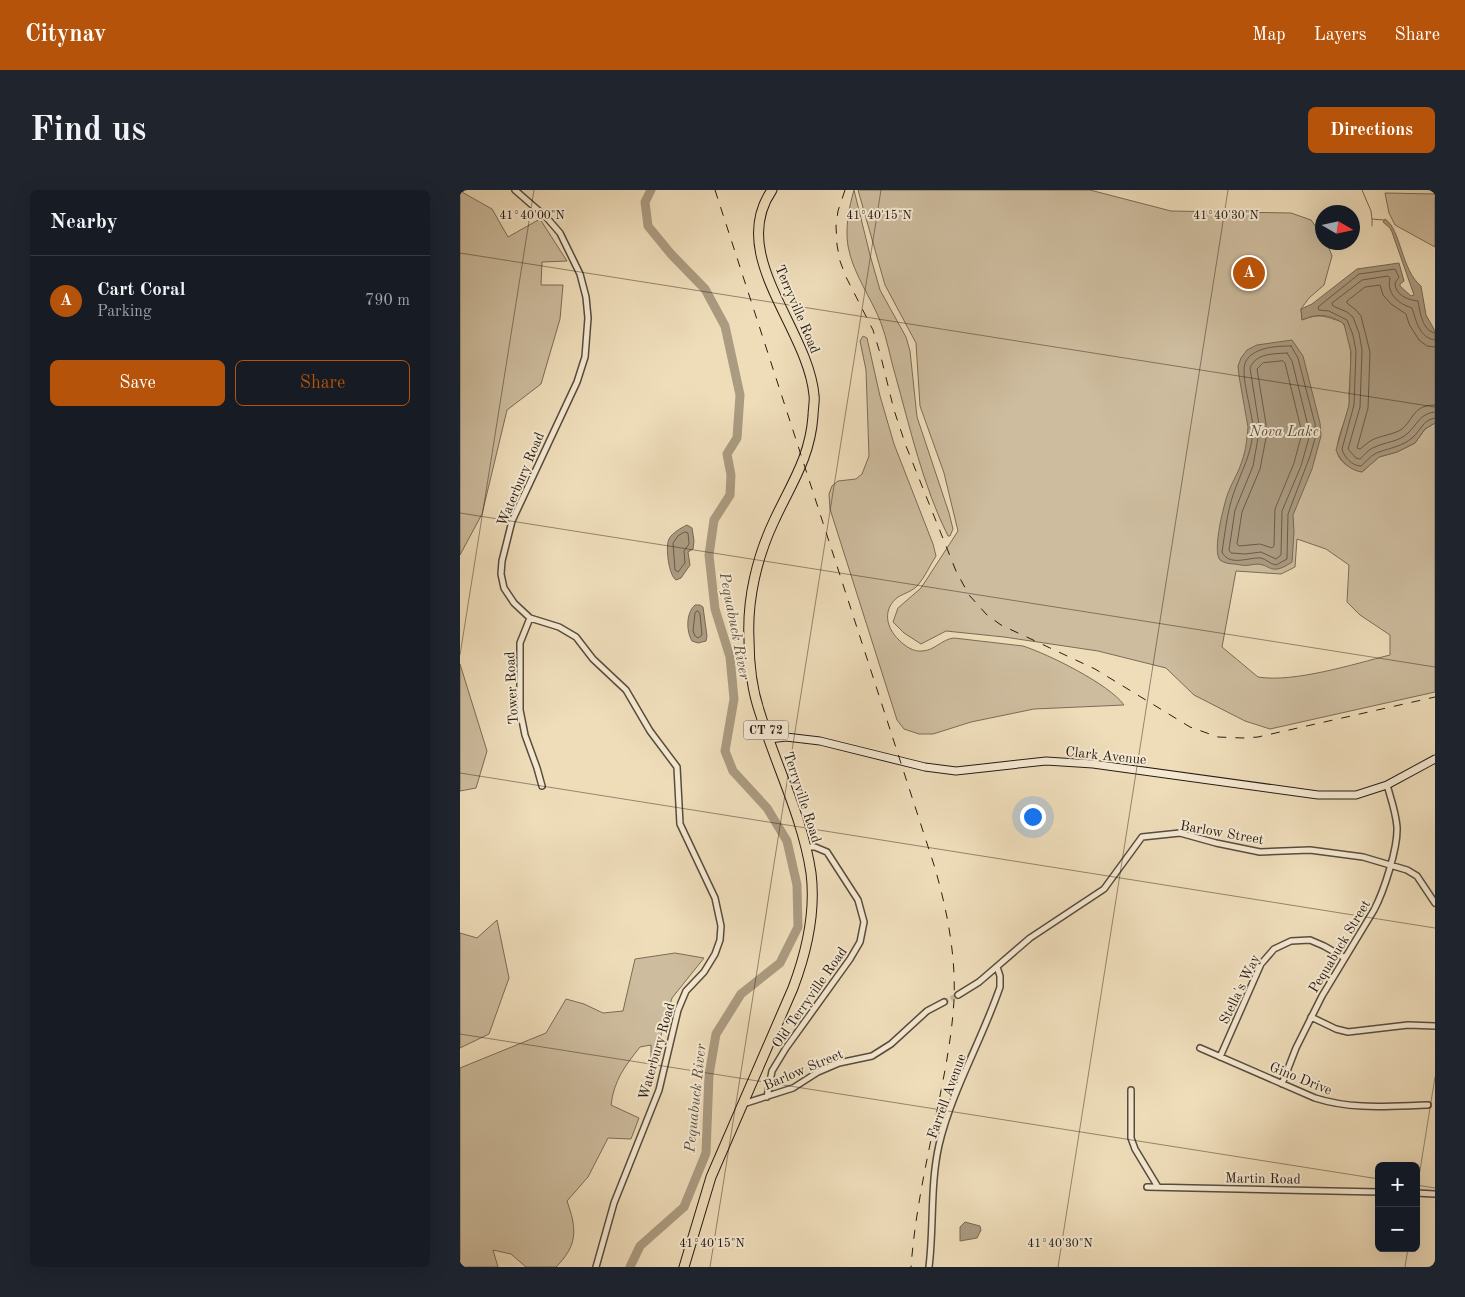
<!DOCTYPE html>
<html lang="en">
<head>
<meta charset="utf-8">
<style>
	body { margin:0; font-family:"Old Standard TT",serif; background:#20242c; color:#f1f3f6 }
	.controls { position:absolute; right:15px; bottom:15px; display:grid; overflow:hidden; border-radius:8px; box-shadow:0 5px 20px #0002 }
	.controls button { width:45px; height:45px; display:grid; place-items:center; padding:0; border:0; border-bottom:1px solid #363941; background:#171b24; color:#f1f3f6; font:25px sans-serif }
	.compass { position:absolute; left:855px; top:15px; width:45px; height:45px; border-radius:50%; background:#171b24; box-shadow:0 5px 20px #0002; rotate:99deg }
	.you { position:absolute; left:572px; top:626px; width:18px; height:18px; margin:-12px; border:4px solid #fff; border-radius:50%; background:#1a73e8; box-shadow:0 0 0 8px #1a73e833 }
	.badge { display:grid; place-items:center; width:32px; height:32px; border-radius:50%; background:#b45309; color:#fff; font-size:16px; font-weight:700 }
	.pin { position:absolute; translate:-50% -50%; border:2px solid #fff; box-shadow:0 1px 5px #0006 }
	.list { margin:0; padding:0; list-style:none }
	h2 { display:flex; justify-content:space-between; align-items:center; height:65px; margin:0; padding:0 20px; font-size:21px }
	h2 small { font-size:16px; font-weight:400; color:#9ea1a6 }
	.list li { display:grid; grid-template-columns:32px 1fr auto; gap:15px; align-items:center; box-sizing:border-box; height:90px; padding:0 20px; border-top:1px solid #363941 }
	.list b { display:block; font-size:19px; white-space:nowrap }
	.list p { margin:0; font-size:16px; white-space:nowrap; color:#9ea1a6 }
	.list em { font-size:16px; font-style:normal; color:#9ea1a6 }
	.actions { display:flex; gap:10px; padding:15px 20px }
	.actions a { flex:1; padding:11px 0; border:1px solid #b45309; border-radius:8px; text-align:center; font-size:18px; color:#b45309 }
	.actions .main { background:#b45309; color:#fff }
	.map { position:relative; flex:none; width:975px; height:1077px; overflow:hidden; border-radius:8px }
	header { display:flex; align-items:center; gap:30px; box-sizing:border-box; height:70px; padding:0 25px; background:#b45309; color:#fff }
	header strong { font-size:24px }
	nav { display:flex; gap:28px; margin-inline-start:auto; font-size:18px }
	.intro { display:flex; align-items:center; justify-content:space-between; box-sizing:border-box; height:120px; padding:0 30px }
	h1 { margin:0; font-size:35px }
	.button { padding:12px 22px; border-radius:8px; background:#b45309; color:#fff; font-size:18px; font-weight:700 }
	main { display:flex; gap:30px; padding:0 30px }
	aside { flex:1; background:#171b24; border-radius:8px; box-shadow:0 5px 20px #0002 }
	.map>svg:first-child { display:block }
</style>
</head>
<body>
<header>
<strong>Citynav</strong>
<nav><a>Map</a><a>Layers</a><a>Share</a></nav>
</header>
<div class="intro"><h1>Find us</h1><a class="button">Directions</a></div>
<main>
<aside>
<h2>Nearby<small></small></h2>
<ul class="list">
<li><span class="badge">A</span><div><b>Cart Coral</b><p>Parking</p></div><em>790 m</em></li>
</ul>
<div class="actions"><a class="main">Save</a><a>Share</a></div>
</aside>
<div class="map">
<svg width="975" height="1077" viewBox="0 0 975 1077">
	<rect width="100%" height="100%" fill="#efddba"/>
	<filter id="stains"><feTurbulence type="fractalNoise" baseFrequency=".004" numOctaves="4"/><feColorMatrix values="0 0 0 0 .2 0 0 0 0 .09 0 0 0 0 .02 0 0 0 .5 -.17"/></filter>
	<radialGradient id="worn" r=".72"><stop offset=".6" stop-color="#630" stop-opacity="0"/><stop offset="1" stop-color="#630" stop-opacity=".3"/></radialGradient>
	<path fill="#cdbc9e" stroke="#7a6c58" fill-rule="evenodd" d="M394 0 410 65 420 100 446 147 450 161 457 227 489 323 493 339 490 346H488C463 296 450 238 435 184 430 167 427 149 421 133 411 107 393 84 388 56 385 38 389 17 394 0Z
		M398 0H630L711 21 831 23 851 30 862 45V52L867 53 872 66 864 95 849 108 841 119 842 130C860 123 864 126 882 132 895 148 890 184 889 204 889 208 890 212 889 216 887 229 874 251 878 265 882 275 893 279 902 282L919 267 937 262 955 253 965 239 975 233V502L810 539 785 531 734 505 706 478 638 461 544 447 486 441 461 454 444 443 433 432 438 418 461 398 498 341 484 283 460 216 456 153 425 95ZM837 349 866 359 889 375 887 412 900 425 930 445V465C894 474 834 493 798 487L762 457 776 381 821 384 835 377Z
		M0 1 32 19 48 47 80 29 107 71 82 72 81 95H103L100 129 81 194 47 220 22 324 0 365Z
		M925 3 975 4V57L935 35 929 23Z
		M403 146 407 148 420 206 434 254 473 354 476 366C470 375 465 387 458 395 453 401 445 403 438 407 422 419 426 438 439 450 445 456 453 462 462 461 474 461 482 449 494 448L563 456C588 464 649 494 664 515L574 519 511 532 473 544H459L444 539 437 530 370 319 369 304 372 296 378 291 396 289 402 284 409 266 406 180 400 151Z
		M0 474 27 561 16 598 0 601Z
		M37 730 49 788 29 844 0 858V743L17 748Z
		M215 763 244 768 212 808 191 879V855L180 857C165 876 154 890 151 915L179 928 171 949 148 948 128 987 107 1011C117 1039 118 1055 96 1077H66L51 1064 33 1060 38 1077H0V878L86 843 106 809 124 814 143 823 163 821 175 769Z"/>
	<path fill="#ab9b81" stroke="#766855" d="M925 29C941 39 941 80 961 96L966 125 975 141V233L965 239 955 253 937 262 919 267 902 282C891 281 880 271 876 260L889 215 891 162 884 134C870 124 857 123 842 130L841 119 852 114 897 79 939 73 944 91 940 94V96L951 106 954 105 932 42 930 38 923 32Z
		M832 150 843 166 860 233 861 246 852 279 833 325 834 342 832 372C807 389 812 370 790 375 785 376 780 375 775 374 770 374 764 373 760 370 752 361 764 314 768 303 772 292 779 282 782 271 786 260 787 249 788 237L779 186 778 176 781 168 787 160 797 155Z
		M227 335 232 338 234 351 233 359 228 362 230 375 221 388 216 390C209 386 205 357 209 349 212 343 221 338 227 335Z
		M235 415H240L243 417 247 446 246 451 238 453 232 451C226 441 226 423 235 415Z
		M505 1032 520 1036 521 1040 517 1048 500 1051V1037Z"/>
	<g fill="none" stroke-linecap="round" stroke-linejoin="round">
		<path stroke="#685b4a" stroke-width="1" d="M975 143C962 141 960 121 958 111 948 110 935 105 935 93L939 87 935 79 899 84 858 117 859 120 869 121 887 130 893 145 896 161 894 215 882 259C884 267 892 276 901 276 906 272 912 264 919 262 930 258 943 256 952 248 961 241 962 230 975 228
			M975 150C959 148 956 130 952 118 939 114 926 104 930 88L928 86 902 90 872 113 873 116 887 122 893 127 899 143 902 160 900 217 888 259 896 268 900 269C904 265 909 259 915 257 925 252 939 252 948 243 957 235 960 223 975 222
			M831 156 838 168 855 234 856 245 850 266 828 324 827 369 816 375C810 374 806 369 801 368 789 367 769 377 762 362 765 343 767 323 773 305 781 281 792 265 793 239 793 223 779 183 786 171 794 157 817 156 831 156Z
			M975 157 967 156 959 150 949 134 946 124 931 114 923 105 920 95 905 97 887 111V113L896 120 901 126 910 162 908 218 897 258 900 259C904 256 908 252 912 250 922 245 933 245 942 239 954 229 953 215 975 215
			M827 163 832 171 850 244 841 276 822 321 821 365 816 369 801 362 785 364 771 363 769 360 775 320 793 276 798 248 799 235 790 178C796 163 813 164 827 163Z
			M823 171 825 173 842 243 834 273 815 319 814 356 812 358 800 354 779 356 777 354 782 322 800 279 806 248V234L797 179 803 173Z
			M225 342 228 343 229 354 224 361 225 373 218 382 215 380 213 353 218 346Z
			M238 421 240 424 242 445 238 448 235 446 233 441 235 423Z"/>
		<path stroke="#766855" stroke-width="1" d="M902 0 911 21 912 29 924 30
			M912 29V36"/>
		<path stroke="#ab9b81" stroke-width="9" d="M170 1077 180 1056 224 1017 246 963 249 885 256 844 281 804 320 773 338 737 337 695 327 651 307 618 273 581 265 561 274 509 270 467 255 419 249 365 254 330 270 305 271 285 267 264 277 248 280 205 265 136 245 99 211 64 188 36 185 12 191 0"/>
		<path stroke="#c7b699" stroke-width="5" stroke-dasharray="5 2.5" stroke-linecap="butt" d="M484 812 498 805"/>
		<defs>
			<path id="minor" d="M55 0 87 28 100 43 120 84 126 107 128 128 125 167 117 192 52 331 42 371 41 384 44 398 54 413 70 428 99 437 116 447 133 469 166 500 190 541 217 577 220 634 255 708 261 736 260 750 255 764 244 782 226 801 218 820 199 900 154 1013 136 1077
				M70 428 60 453V520L65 545 77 578 82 596
				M498 805 519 792 570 748 644 699 682 647 720 643 756 653 800 662 850 660 903 667 947 680 957 686 975 713
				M851 827 876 839 888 842 948 835 975 836
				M740 858 855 908C893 920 929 916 968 915
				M760 867 801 774 814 759 831 751 850 750 864 756 885 768
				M822 894 836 858 862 806 914 720C924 701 938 658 937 637 936 623 931 609 927 595
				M671 900V948L675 959 698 997
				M307 907 312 881 326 858 390 769 400 752 404 732 398 710 367 662 355 657H345
				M283 914 333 898 358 882 379 873 412 866 431 854 467 821 484 812
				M687 997 919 1002
				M956 1003 975 1004
				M469 1077C474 1036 470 995 479 955 492 900 522 850 540 797V786L537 777"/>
			<path id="secondary" d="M309 549 326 547 360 551 465 577 496 581 586 571 633 574 858 605H896L927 595 975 569"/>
			<path id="trunk" d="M224 1077 251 987 333 798C347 761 356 723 351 683 343 628 316 576 300 523 292 500 289 474 289 449 287 409 297 367 314 331 331 294 350 268 353 226 353 219 355 211 354 205 348 138 267 65 312 0"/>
		</defs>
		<use href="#minor" stroke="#584c3d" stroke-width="8"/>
		<use href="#secondary" stroke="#261b13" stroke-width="9"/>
		<use href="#trunk" stroke="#261b13" stroke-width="11"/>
		<use href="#minor" stroke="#f5e9d2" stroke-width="5"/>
		<use href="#secondary" stroke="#f5e9d2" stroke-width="7"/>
		<use href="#trunk" stroke="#efddba" stroke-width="9"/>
		<path stroke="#261b13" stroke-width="1" stroke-dasharray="9 9" stroke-linecap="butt" d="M255 0 474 675C487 719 496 765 494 810 492 846 485 881 478 916 467 969 455 1023 451 1077
			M385 0 378 21 376 36 377 55 380 71 386 87 413 140 420 163 434 220 446 256 496 381 509 405 527 425 541 435 635 479 730 537 758 547 783 548 798 547 975 507"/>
	</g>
	<path fill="none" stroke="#261b13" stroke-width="1" stroke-opacity="0.45" d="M0 63 975 217M0 323 975 477M0 465 74 0M0 583 975 738M0 844 919 989M956 995 975 998M956 1005 975 887M250 1077 421 0M598 1077 768 0M945 1077 948 1058"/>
	<g text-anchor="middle" stroke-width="4" stroke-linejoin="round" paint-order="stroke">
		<rect fill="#f5e9d2" stroke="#64594c" stroke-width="1" x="283.5" y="530.5" width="45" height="19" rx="4"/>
		<g font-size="12" font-weight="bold" fill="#261b13">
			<text x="306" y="544">CT 72</text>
		</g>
		<g font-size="14" fill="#261b13" stroke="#f5e9d2">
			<text transform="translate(338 119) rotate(67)" y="5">Terryville Road</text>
			<text transform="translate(60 289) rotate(-67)" y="5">Waterbury Road</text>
			<text transform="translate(51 498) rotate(-93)" y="5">Tower Road</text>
			<text transform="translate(646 565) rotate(6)" y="5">Clark Avenue</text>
			<text transform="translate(343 607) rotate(72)" y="5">Terryville Road</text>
			<text transform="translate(762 642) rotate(10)" y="5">Barlow Street</text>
			<text transform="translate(879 756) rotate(-59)" y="5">Pequabuck Street</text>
			<text transform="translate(779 799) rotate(-64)" y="5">Stella's Way</text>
			<text transform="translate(349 807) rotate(-55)" y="5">Old Terryville Road</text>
			<text transform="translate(196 861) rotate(-74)" y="5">Waterbury Road</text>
			<text transform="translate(343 879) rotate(-23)" y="5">Barlow Street</text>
			<text transform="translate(841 888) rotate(22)" y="5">Gino Drive</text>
			<text transform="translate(486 906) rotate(-70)" y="5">Farrell Avenue</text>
			<text transform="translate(803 988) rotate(1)" y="5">Martin Road</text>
		</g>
		<g font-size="15" font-style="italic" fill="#5b4e3f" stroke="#f5e9d2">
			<text x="824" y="246">Nova Lake</text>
			<text transform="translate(275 436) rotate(79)" y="5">Pequabuck River</text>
			<text transform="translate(235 908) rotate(-84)" y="5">Pequabuck River</text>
		</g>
	</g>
	<g font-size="12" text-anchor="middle" fill="#261b13" stroke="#f5e9d2" stroke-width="4" stroke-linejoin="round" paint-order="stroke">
		<text x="72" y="29">41°40'00"N</text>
		<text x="419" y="29">41°40'15"N</text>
		<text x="766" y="29">41°40'30"N</text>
		<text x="252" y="1057">41°40'15"N</text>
		<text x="600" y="1057">41°40'30"N</text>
	</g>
	<rect width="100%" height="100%" filter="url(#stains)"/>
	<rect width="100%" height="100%" fill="url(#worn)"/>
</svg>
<div class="controls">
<button>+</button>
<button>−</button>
</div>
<svg class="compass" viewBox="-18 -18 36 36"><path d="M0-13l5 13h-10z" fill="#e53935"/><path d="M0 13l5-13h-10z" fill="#9ea1a6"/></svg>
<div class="you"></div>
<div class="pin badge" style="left:789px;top:83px">A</div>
</div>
</main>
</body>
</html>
